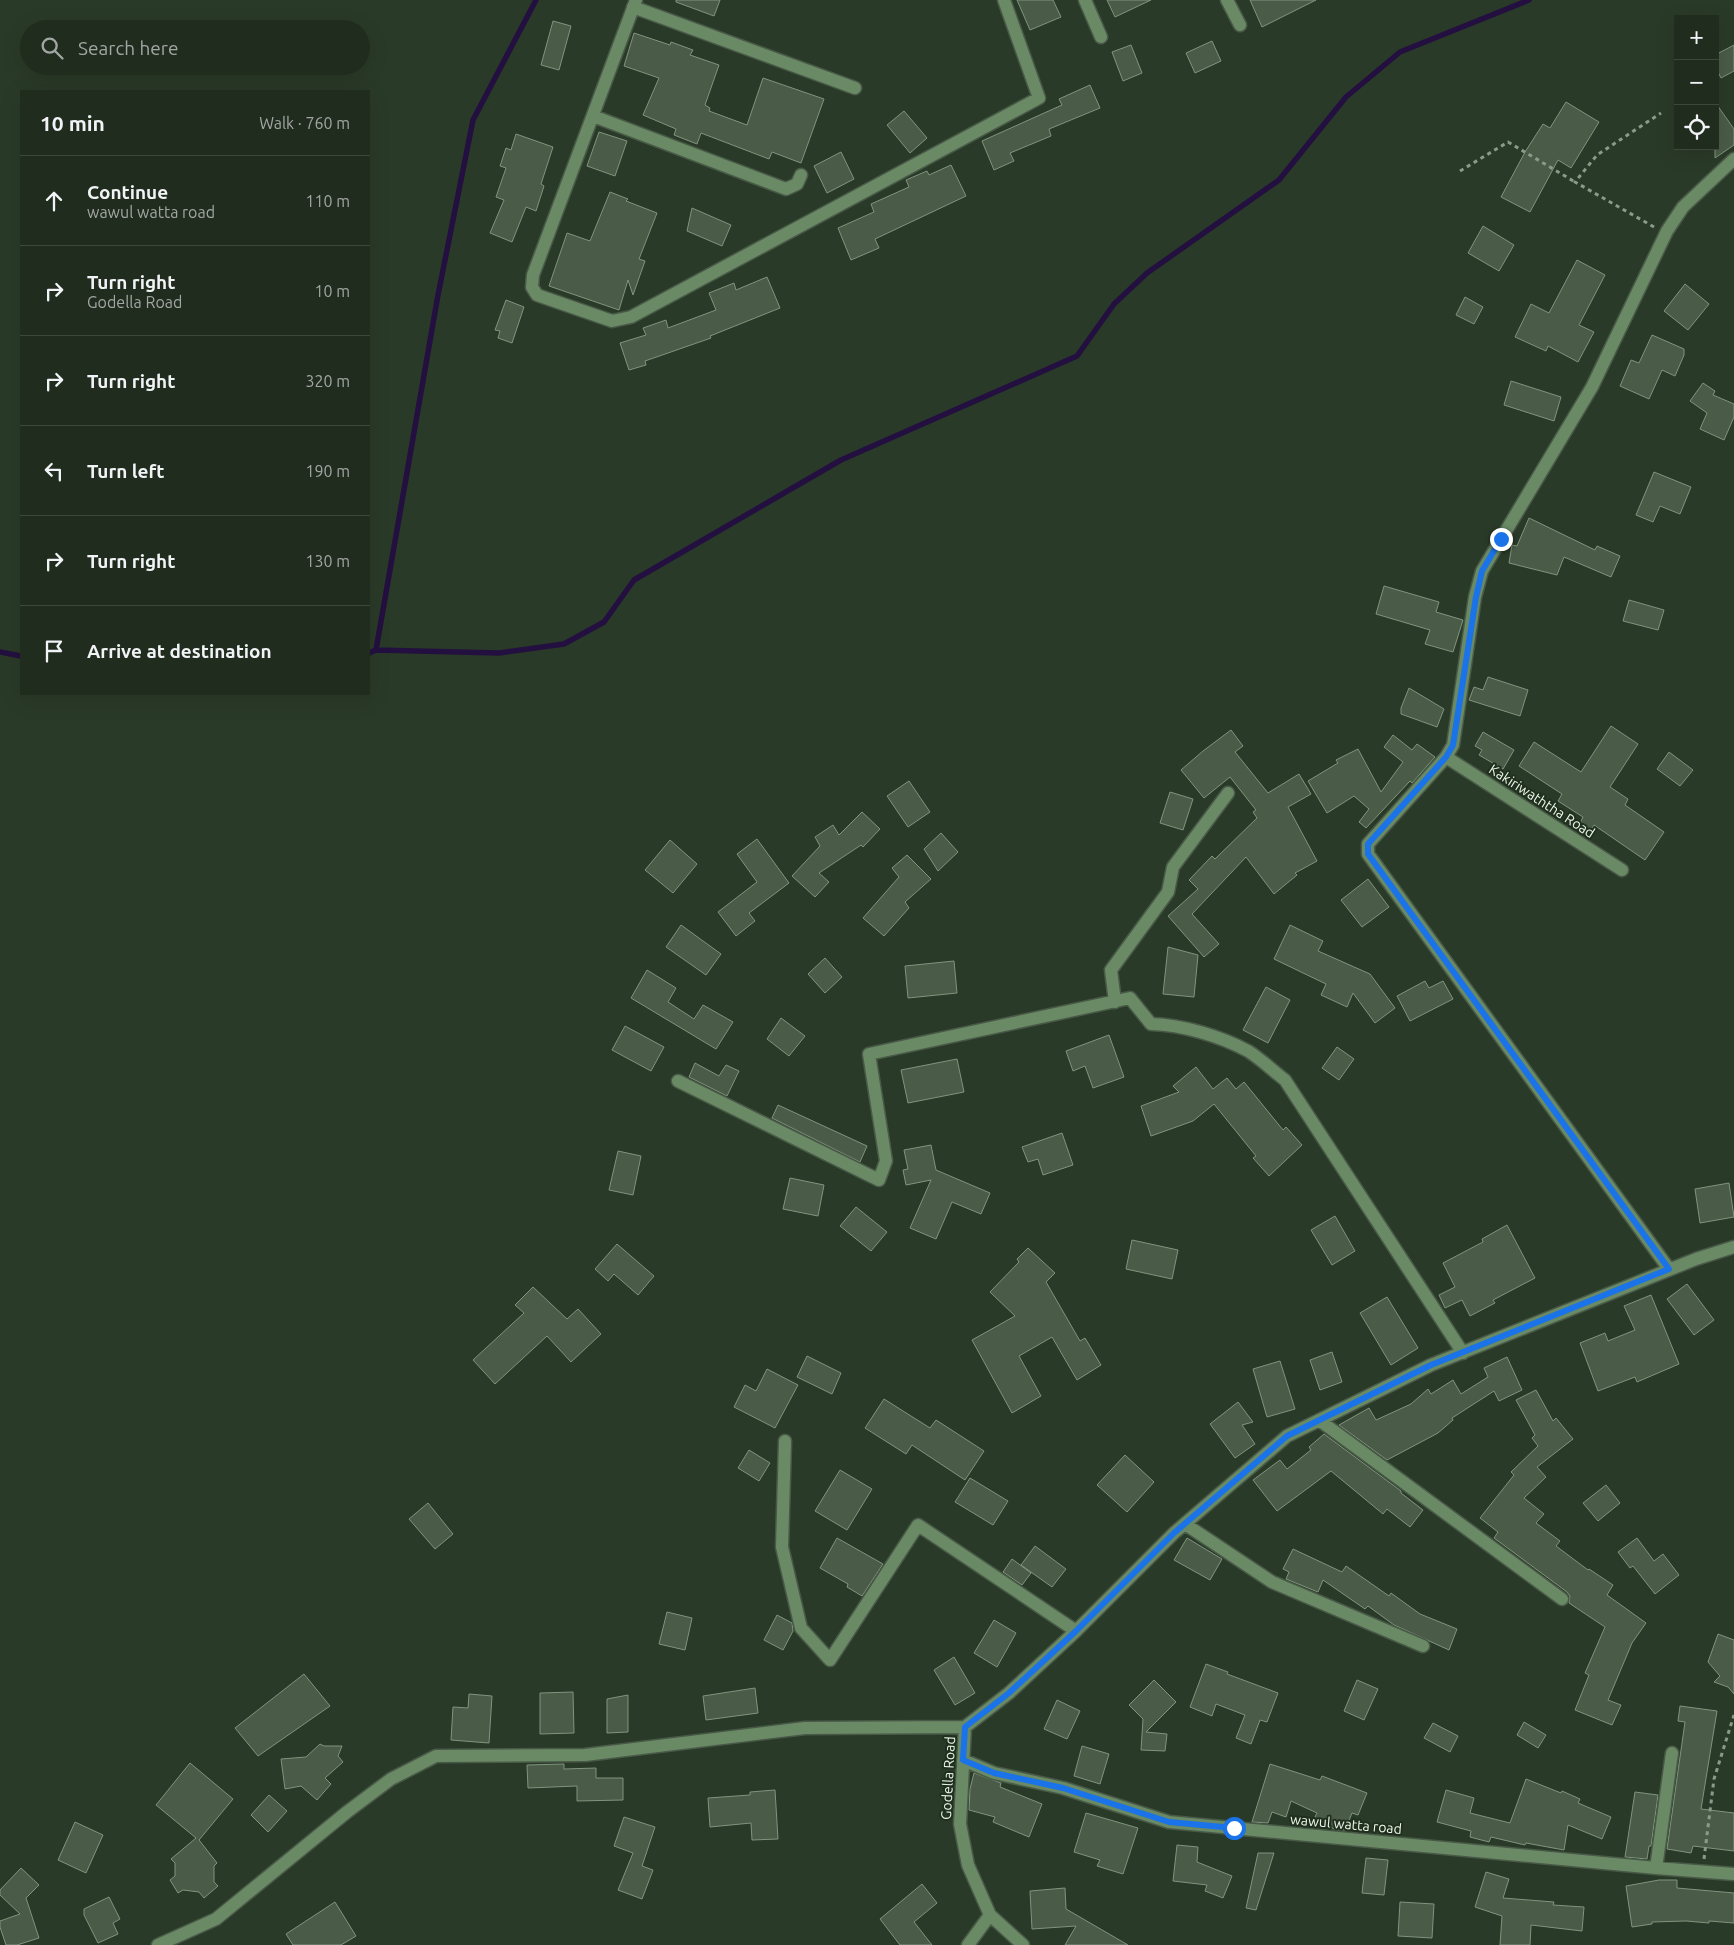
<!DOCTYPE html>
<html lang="en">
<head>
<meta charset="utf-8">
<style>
	body { margin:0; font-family:Ubuntu,sans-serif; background:#2d382b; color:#f1f3f6 }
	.controls { position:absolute; right:15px; top:15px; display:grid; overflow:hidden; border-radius:0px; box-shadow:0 5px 20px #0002 }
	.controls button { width:45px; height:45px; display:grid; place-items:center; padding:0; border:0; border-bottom:1px solid #3d483c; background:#202c1e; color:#f1f3f6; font:25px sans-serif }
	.stop { position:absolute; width:15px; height:15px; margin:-11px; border:4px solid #1a73e8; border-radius:50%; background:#fff }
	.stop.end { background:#1a73e8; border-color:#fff; box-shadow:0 1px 5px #0008 }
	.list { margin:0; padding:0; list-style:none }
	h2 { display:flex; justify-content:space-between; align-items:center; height:65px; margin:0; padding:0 20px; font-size:21px }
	h2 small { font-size:16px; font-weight:400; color:#a2a7a4 }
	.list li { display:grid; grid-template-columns:32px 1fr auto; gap:15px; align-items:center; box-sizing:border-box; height:90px; padding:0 20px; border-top:1px solid #3d483c }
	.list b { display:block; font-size:19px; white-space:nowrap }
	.list p { margin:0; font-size:16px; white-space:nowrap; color:#a2a7a4 }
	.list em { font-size:16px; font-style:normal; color:#a2a7a4 }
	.icon { flex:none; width:28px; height:28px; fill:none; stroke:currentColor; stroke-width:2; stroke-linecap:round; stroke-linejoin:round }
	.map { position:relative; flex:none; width:1734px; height:1945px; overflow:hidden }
	.search { position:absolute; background:#202c1e; box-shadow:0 5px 20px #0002; left:20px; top:20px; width:350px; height:55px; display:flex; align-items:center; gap:12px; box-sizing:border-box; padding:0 18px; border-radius:28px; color:#a2a7a4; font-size:19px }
	.panel { position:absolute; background:#202c1e; box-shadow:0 5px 20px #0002; left:20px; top:90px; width:350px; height:605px; border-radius:0px }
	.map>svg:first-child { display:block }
</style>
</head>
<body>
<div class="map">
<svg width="1734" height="1945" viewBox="0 0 1734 1945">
	<rect width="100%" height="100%" fill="#2a3a28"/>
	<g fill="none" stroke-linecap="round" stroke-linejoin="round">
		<path stroke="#241040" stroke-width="5.5" d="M376 650 438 295 473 120 536 0
			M0 652 21 656
			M369 653 376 650 499 653 564 644 604 622 634 580 841 460 1077 356 1114 304 1147 273 1279 180 1346 97 1400 52 1529 0"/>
	</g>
	<path fill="#4a5c48" stroke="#80947e" d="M676 0H720L714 16 676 2Z
		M1017 0H1053L1061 17 1030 30Z
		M1107 0H1151L1115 17Z
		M1250 0H1316L1262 27Z
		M553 21 571 26 559 70 541 65Z
		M634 33 670 45 671 42 693 50 690 55 719 65 705 105 710 108 709 111 747 125 763 78 824 99 801 163 772 152 769 159 701 133 697 144 674 135 676 129 643 115 659 78 624 66Z
		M1212 41 1221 61 1195 73 1186 53Z
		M1131 45 1142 73 1123 81 1112 52Z
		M1734 45V71L1721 78 1715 66V55Z
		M1090 85 1100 108 1049 129 1051 136 1010 153 1014 161 994 170 982 141 1062 105 1059 99Z
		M1566 102 1599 122 1571 168 1558 160 1530 212 1501 197 1525 152 1543 124 1550 128Z
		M1715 102 1734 129V145L1715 158Z
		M904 111 927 138 910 153 887 125Z
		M599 132 627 141 615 176 587 166Z
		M516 134 553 147 541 184 544 186 536 211 526 207 512 242 490 233 504 200 496 197 506 168 500 166 506 148 511 150Z
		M841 152 854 179 827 193 814 166Z
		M951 165 966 196 875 239 879 248 851 260 838 228 874 212 871 204 909 187 906 180 927 171 929 175Z
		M610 192 628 199 626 201 657 213 639 259 645 261 633 295 628 280 619 310 549 286 567 233 590 241Z
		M692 208 731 225 722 246 687 231Z
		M1483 226 1514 245 1499 271 1468 253Z
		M1577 260 1605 275 1579 325 1594 332 1578 362 1548 346 1546 351 1515 337 1531 304 1549 313Z
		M767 277 780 308 710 336 711 338 645 361 646 365 629 370 620 343 646 335 643 328 666 320 668 328 716 310 709 293 734 283 736 290Z
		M1685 284 1709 304 1688 330 1664 311Z
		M1465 297 1483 307 1474 324 1456 315Z
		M506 300 524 307 512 343 498 338 500 331 495 330Z
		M1652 335 1684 349V355L1675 376 1662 370 1649 399 1620 386 1631 360 1639 363Z
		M1511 381 1561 397 1554 421 1504 405Z
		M1703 383 1715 391 1713 395 1734 404V417L1724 440 1700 429 1707 413 1690 401Z
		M1654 472 1691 487 1680 514 1660 506 1653 522 1636 515Z
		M1529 518 1595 550 1597 546 1620 556 1611 577 1564 557 1557 575 1509 563 1512 545 1517 546Z
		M1384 586 1439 602 1436 612 1463 620 1453 652 1425 644 1430 630 1376 614Z
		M1629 600 1664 610 1658 630 1623 621Z
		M1488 677 1528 690 1520 716 1469 700 1474 687 1483 690Z
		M1409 688 1444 709 1437 727 1401 714V708Z
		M1611 726 1638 744 1610 787 1628 799 1625 805 1664 832 1645 860 1594 825 1591 830 1580 823 1583 817 1558 801 1562 794 1519 766 1534 742 1581 772Z
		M1231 730 1243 746 1235 752 1268 793 1299 774 1311 794 1288 807 1317 861 1295 873 1297 875 1274 894 1246 857 1192 914 1219 944 1204 957 1168 916 1198 889 1189 880 1212 856 1215 859 1257 818 1253 812 1256 810 1230 777 1204 798 1181 770 1203 751Z
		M1483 732 1514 750 1503 769 1479 755 1482 750 1475 746Z
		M1393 735 1412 750 1417 744 1435 757 1412 783 1410 781 1366 828 1359 822 1369 809 1354 796 1327 813 1308 781 1338 763 1336 760 1358 749 1381 792 1403 762 1384 747Z
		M1669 752 1693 770 1680 786 1657 769Z
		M909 781 930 812 908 827 887 796Z
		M1170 792 1193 799 1183 830 1160 823Z
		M862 812 880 829 863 847 861 845 819 873 829 882 815 897 792 876 820 846 815 837 833 825 839 835Z
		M941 833 958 852 938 871 924 849Z
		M757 839 789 883 749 913 755 921 736 936 718 912 757 882 737 854Z
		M670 840 697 864 673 893 645 870Z
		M907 855 931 879 905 902 909 908 884 936 863 918 899 877 892 868Z
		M1368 879 1389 907 1362 927 1341 900Z
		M681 925 721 954 706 975 666 947Z
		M1290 925 1323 941 1318 951 1370 974 1395 1008 1375 1023 1353 993 1347 1007 1321 995 1326 984 1274 959Z
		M1168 947 1198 955 1194 997 1163 994Z
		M825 958 842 977 825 993 808 974Z
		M954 961 957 993 908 998 905 966Z
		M647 970 676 988 668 1002 694 1019 703 1005 733 1022 716 1049 631 998Z
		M1425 981 1429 988 1443 981 1453 999 1410 1021 1397 996Z
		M1266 987 1290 1000 1268 1043 1243 1030Z
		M781 1018 805 1036 789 1056 767 1039Z
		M625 1026 664 1047 651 1071 612 1050Z
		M1109 1035 1124 1077 1093 1088 1085 1066 1073 1071 1066 1051Z
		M1337 1047 1354 1059 1339 1080 1322 1068Z
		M957 1059 964 1092 908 1103 901 1070Z
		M695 1063 719 1076 726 1065 739 1071 727 1096 689 1077Z
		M1196 1067 1213 1089 1227 1078 1236 1089 1244 1082 1283 1130 1286 1127 1302 1145 1269 1176 1253 1158 1256 1156 1214 1104 1193 1121 1151 1136 1141 1106 1179 1092 1173 1086Z
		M778 1105 867 1146 860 1162 772 1118Z
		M1062 1133 1073 1165 1043 1175 1038 1159 1028 1162 1022 1147Z
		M931 1145 936 1170 990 1193 981 1214 952 1202 936 1239 910 1228 931 1180 906 1185 903 1170 908 1169 904 1150Z
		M618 1151 641 1156 633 1195 609 1190Z
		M790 1178 824 1185 818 1216 783 1209Z
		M1729 1183 1734 1217 1700 1223 1695 1189Z
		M856 1207 887 1232 871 1251 840 1226Z
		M1335 1216 1355 1251 1332 1265 1311 1230Z
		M1507 1225 1535 1278 1493 1300 1495 1303 1470 1316 1462 1300 1445 1308 1439 1295 1455 1287 1443 1263 1483 1242 1482 1239Z
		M1132 1240 1178 1250 1172 1279 1126 1269Z
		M617 1244 654 1276 638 1295 614 1274 608 1281 595 1269Z
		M1028 1248 1055 1273 1046 1282 1080 1341 1085 1338 1101 1365 1077 1380 1052 1337 1019 1356 1041 1396 1012 1413 972 1340 1015 1316 990 1292 1019 1262 1017 1259Z
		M1687 1284 1714 1320 1694 1335 1667 1299Z
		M533 1287 567 1319 578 1309 601 1334 571 1362 547 1336 495 1384 473 1360 524 1313 515 1305Z
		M1651 1295 1679 1364 1637 1382 1635 1377 1598 1391 1580 1343 1605 1333 1608 1341 1635 1330 1624 1306Z
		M1387 1297 1418 1348 1391 1365 1360 1313Z
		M1332 1352 1342 1382 1320 1390 1310 1360Z
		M807 1356 841 1373 832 1394 797 1377Z
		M1507 1357 1522 1390 1499 1401 1494 1391 1452 1418 1453 1420 1438 1433 1387 1460 1339 1425 1369 1408 1376 1420 1411 1404 1428 1389 1431 1394 1453 1380 1461 1394 1488 1377 1484 1368Z
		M1280 1361 1295 1409 1267 1417 1253 1369Z
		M767 1369 798 1385 775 1428 734 1407 745 1385 756 1391Z
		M1536 1390 1553 1421 1556 1418 1573 1439 1537 1467 1546 1477 1524 1498 1544 1514 1536 1523 1560 1541 1556 1546 1588 1570 1589 1569 1613 1585 1607 1595 1646 1623 1632 1643 1608 1700 1621 1705 1612 1725 1575 1710 1589 1675 1585 1673 1605 1627 1569 1603 1570 1596 1567 1592 1494 1538 1498 1532 1480 1518 1514 1475 1511 1472 1538 1446 1532 1438 1535 1435 1516 1400Z
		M884 1399 930 1428 936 1420 984 1451 965 1480 912 1445 906 1454 865 1428Z
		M1238 1402 1253 1422 1242 1425 1255 1444 1235 1458 1210 1424Z
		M1324 1434 1401 1491V1493L1423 1510 1410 1527 1387 1509 1383 1514 1331 1471 1277 1511 1253 1480 1280 1460 1287 1469 1311 1450 1309 1447Z
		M749 1450 770 1463 759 1481 738 1468Z
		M1125 1455 1154 1482 1127 1512 1097 1485Z
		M840 1470 872 1489 847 1530 815 1511Z
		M970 1478 1008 1501 993 1525 955 1502Z
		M1606 1485 1620 1503 1598 1521 1583 1503Z
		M428 1503 453 1534 435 1549 409 1519Z
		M837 1538 883 1564 862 1596 847 1587 848 1584 820 1568Z
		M1187 1538 1222 1559 1210 1580 1174 1560Z
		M1637 1538 1654 1561 1663 1554 1679 1575 1655 1594 1633 1566 1630 1568 1618 1552Z
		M1035 1546 1066 1569 1052 1587 1021 1565Z
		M1293 1549 1342 1572 1346 1566 1389 1596 1391 1593 1420 1614 1457 1629 1449 1650 1394 1625 1368 1606 1365 1609 1323 1580 1318 1592 1286 1579 1289 1572 1283 1569Z
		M1012 1559 1031 1573 1022 1585 1003 1572Z
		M667 1612 692 1618 685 1650 659 1644Z
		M777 1615 792 1623 793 1631 783 1650 764 1640Z
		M994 1620 1016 1633 997 1667 974 1653Z
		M1718 1634 1734 1640V1694L1728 1687 1714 1682 1720 1676 1708 1662Z
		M954 1657 975 1693 955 1705 934 1670Z
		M1206 1664 1228 1672 1227 1674 1278 1693 1267 1722 1260 1720 1251 1744 1236 1738 1245 1715 1216 1704 1212 1716 1190 1707Z
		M304 1674 330 1706 258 1756 235 1728Z
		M1154 1680 1176 1702 1146 1732 1167 1734 1165 1751 1141 1750 1143 1719 1129 1705Z
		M1357 1680 1378 1689 1364 1720 1344 1711Z
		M755 1688 758 1713 706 1720 703 1696Z
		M573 1692 574 1733 540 1734V1693Z
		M469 1694 492 1696 489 1743 451 1740 453 1707 468 1708Z
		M628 1695V1732L607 1733V1699Z
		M1057 1700 1080 1711 1067 1739 1044 1729Z
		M1680 1706 1717 1711 1701 1809 1734 1813V1851L1693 1846 1691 1853 1667 1849 1685 1722 1678 1721Z
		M1524 1722 1546 1735 1538 1748 1517 1735Z
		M1433 1723 1458 1736 1450 1752 1424 1738Z
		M320 1744 324 1746H342L338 1756 343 1762 325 1778 331 1784 317 1800 301 1786 285 1789 281 1759 306 1757Z
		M1082 1746 1109 1754 1100 1784 1074 1776Z
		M190 1763 233 1799 199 1840 217 1863 214 1866V1882L218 1886 204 1898 199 1892 183 1890 178 1893 170 1880 175 1876V1863L171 1859 196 1838 156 1805Z
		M564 1764V1769L596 1768V1778H623V1800L577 1801V1786L528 1788 527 1765Z
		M1270 1764 1320 1780 1322 1776 1367 1793 1358 1815 1352 1813 1345 1830H1336L1326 1825 1325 1828 1312 1823 1317 1813 1291 1801 1286 1817 1272 1812 1268 1823 1252 1822Z
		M974 1773 1001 1783 1000 1787 1042 1804 1029 1837 993 1822 995 1817 969 1810 970 1789Z
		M1526 1779 1561 1793 1562 1791 1580 1799 1578 1803 1611 1817 1602 1839 1568 1825 1564 1850 1526 1843 1525 1845 1491 1837 1489 1842 1470 1837 1471 1831 1437 1822 1446 1790 1474 1798 1470 1813 1510 1823Z
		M775 1790 778 1839 752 1840 751 1823 710 1827 708 1798 750 1795V1792Z
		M1635 1792 1658 1795 1651 1846H1649L1647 1859 1625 1857Z
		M269 1795 287 1811 268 1832 251 1815Z
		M1086 1813 1138 1828 1123 1874 1097 1866 1100 1860 1074 1852Z
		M624 1817 655 1827 642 1866 653 1870 642 1899 618 1890 633 1853 614 1846Z
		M75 1822 103 1835 86 1873 58 1860Z
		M1177 1845 1198 1847 1197 1862 1232 1876 1223 1898 1205 1891 1207 1885 1173 1881Z
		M1258 1853H1274L1256 1910 1246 1908Z
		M1366 1858 1388 1860 1384 1895 1362 1893Z
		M21 1868 39 1885 26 1898 39 1938 17 1945H6L0 1927V1921L20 1914 0 1895V1890Z
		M1486 1872 1509 1879 1503 1898 1554 1902 1553 1905 1584 1907 1582 1931 1531 1925 1530 1945H1500L1502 1916 1475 1907Z
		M1659 1880H1677V1888L1734 1893V1923L1709 1921V1923L1686 1921 1652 1922V1924L1632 1927 1626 1886Z
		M922 1884 937 1903 914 1922 932 1945H900L880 1919Z
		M1065 1888 1066 1909 1128 1945H1065L1076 1926 1032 1929 1030 1891Z
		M109 1897 120 1919 113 1923 118 1934 98 1943 84 1915V1909Z
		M335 1902 356 1936 341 1945H293L286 1934Z
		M1400 1902 1434 1904 1432 1938 1398 1936Z"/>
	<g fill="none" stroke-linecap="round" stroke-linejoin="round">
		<defs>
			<path id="minor" d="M636 0 533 275 532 287 537 295 612 321 631 317 1039 98 1004 0
				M1085 0 1101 37
				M1227 0 1240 25
				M633 7 855 88
				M593 116 786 189 797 184 801 175
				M1446 757 1622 870
				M1115 1002 1111 970 1168 892 1173 867 1228 793
				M678 1081 879 1180 886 1161 869 1054 1130 998 1151 1024C1183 1025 1220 1036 1248 1051 1261 1059 1273 1071 1285 1080L1463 1353
				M1669 1269 1368 854V844L1446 757 1453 745 1475 597 1482 571 1592 387 1667 231 1683 207 1734 159
				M1319 1420 1562 1599
				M785 1441 782 1547 801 1628 830 1660 918 1525 1076 1631
				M1185 1524 1272 1582 1423 1646
				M965 1727 960 1824 968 1865 990 1915 1023 1945
				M963 1760 994 1773 1063 1788 1169 1822 1656 1868 1734 1874
				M1656 1868 1672 1753
				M158 1945 216 1919 347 1812 391 1779 436 1756 585 1755 805 1728 965 1727 1009 1693 1076 1631 1174 1533 1287 1436 1431 1365 1696 1259 1734 1247
				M968 1945 990 1915"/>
		</defs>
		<use href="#minor" stroke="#495947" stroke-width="15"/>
		<path stroke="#8c9a8a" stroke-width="3" stroke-dasharray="4 4" stroke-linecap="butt" d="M1460 171 1508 142 1575 182
			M1654 227 1575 182 1597 155 1661 113
			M1704 1859 1714 1779 1734 1715"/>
		<use href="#minor" stroke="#698a65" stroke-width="12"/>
	</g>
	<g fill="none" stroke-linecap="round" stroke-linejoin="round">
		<path stroke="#1a73e8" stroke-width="6" d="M1234 1828 1169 1822 1063 1788 994 1773 963 1760 965 1727 1009 1693 1076 1631 1174 1533 1287 1436 1431 1365 1669 1269 1368 854V844L1446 757 1453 745 1476 597 1482 571 1501 539"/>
	</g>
	<g text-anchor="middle" stroke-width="4" stroke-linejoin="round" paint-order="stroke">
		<g font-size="14" fill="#eef9ec" stroke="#20301e">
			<text transform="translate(1542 801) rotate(33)" y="5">Kakiriwaththa Road</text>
			<text transform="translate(948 1778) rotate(-87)" y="5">Godella Road</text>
			<text transform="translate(1346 1824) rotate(5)" y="5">wawul watta road</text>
		</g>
	</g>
</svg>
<div class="controls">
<button>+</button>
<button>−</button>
<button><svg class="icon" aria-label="locate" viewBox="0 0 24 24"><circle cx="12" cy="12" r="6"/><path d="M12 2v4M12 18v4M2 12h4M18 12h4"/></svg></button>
</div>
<div class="stop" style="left:1234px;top:1828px"></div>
<div class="stop end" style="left:1501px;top:539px"></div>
<div class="search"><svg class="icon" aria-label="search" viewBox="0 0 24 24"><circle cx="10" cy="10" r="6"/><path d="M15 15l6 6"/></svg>Search here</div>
<section class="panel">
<h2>10 min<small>Walk · 760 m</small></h2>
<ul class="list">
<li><svg class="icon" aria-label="ahead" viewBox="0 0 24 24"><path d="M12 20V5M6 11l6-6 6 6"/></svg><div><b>Continue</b><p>wawul watta road</p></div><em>110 m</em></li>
<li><svg class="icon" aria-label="right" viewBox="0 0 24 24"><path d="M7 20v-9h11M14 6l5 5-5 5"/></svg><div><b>Turn right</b><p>Godella Road</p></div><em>10 m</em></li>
<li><svg class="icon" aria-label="right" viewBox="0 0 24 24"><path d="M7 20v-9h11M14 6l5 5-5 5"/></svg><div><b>Turn right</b></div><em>320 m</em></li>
<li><svg class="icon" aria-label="left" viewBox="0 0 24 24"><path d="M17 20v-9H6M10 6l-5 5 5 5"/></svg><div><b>Turn left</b></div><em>190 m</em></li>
<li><svg class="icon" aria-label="right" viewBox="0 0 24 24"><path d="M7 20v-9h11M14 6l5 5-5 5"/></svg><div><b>Turn right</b></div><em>130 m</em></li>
<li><svg class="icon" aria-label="arrive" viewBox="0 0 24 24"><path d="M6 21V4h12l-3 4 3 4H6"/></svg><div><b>Arrive at destination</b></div></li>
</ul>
</section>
</div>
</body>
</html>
